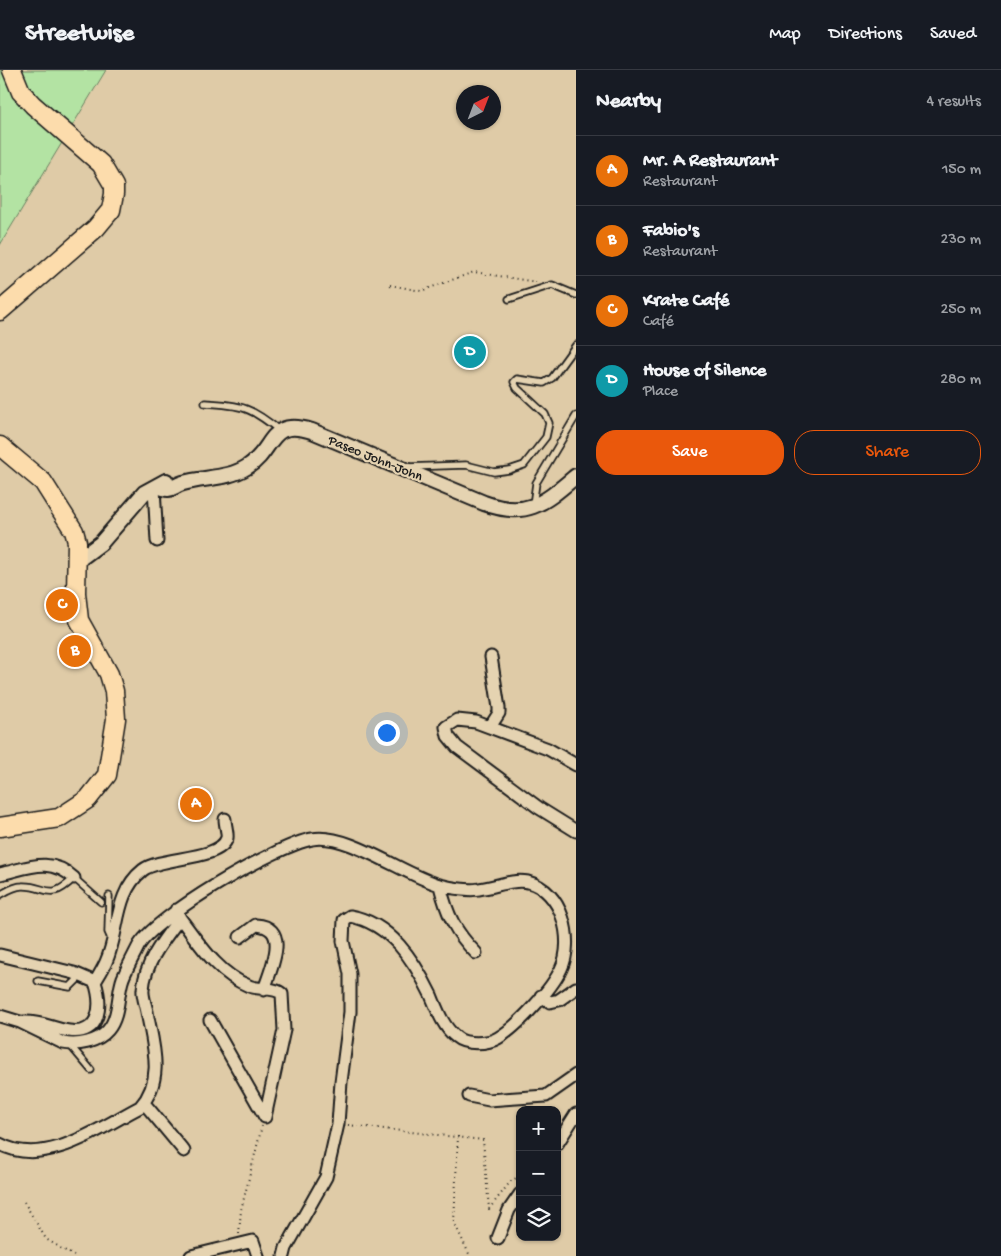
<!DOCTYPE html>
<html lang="en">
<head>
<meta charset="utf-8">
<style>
	body { margin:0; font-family:"Gochi Hand",sans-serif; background:#242831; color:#f1f3f6 }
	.controls { position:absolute; right:15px; bottom:15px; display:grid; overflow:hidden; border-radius:10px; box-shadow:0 1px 4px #0004 }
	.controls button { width:45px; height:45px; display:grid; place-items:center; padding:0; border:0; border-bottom:1px solid #363941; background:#171b24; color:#f1f3f6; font:25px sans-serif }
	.compass { position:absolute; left:456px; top:15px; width:45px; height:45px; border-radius:50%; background:#171b24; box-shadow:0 1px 4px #0004; rotate:42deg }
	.you { position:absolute; left:386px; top:662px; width:18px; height:18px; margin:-12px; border:4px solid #fff; border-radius:50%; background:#1a73e8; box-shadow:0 0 0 8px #1a73e833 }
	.badge { display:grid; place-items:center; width:32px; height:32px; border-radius:50%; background:#ea580c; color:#fff; font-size:16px; font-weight:700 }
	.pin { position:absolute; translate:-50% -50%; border:2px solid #fff; box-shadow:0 1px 5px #0006 }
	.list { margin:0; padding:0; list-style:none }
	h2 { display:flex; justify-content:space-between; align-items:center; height:65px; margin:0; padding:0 20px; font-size:21px }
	h2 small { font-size:16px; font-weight:400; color:#9ea1a6 }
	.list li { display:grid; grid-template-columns:32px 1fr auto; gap:15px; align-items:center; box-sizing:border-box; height:70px; padding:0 20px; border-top:1px solid #363941 }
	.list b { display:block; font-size:19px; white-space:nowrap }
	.list p { margin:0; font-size:16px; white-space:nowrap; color:#9ea1a6 }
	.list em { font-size:16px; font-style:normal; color:#9ea1a6 }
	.actions { display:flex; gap:10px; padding:15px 20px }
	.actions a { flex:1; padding:11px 0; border:1px solid #ea580c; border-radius:20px; text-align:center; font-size:18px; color:#ea580c }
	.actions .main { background:#ea580c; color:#fff }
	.icon { flex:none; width:28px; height:28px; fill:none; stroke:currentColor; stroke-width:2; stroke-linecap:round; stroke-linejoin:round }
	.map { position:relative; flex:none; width:576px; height:1186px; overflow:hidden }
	header { display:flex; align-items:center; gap:30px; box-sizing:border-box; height:70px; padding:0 25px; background:#171b24; border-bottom:1px solid #363941 }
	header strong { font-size:24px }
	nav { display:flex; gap:28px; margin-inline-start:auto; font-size:18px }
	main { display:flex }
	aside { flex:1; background:#171b24 }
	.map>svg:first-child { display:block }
</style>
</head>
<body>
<header>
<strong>Streetwise</strong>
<nav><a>Map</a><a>Directions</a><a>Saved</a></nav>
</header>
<main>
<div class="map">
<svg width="576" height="1186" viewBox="0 0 576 1186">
	<rect width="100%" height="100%" fill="#dfcba7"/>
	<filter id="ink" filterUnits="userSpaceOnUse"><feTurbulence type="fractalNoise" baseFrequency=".02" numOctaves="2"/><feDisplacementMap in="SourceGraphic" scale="10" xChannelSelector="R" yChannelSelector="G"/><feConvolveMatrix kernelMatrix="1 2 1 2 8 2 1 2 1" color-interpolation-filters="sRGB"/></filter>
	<g filter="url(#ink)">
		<path fill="#b3e3a3" stroke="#688060" d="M0 0H106L0 175Z"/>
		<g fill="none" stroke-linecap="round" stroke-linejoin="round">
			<defs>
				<path id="service" d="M509 229 552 215 576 225
					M205 333C242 335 251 337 280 361
					M407 397 466 395 494 402 509 400 524 395 546 367 549 353 545 344 517 318 514 312 517 309 544 313 552 308 576 275
					M533 435 536 413 576 346
					M0 825C7 821 14 816 22 816 47 815 49 833 74 808L101 832
					M109 826 108 862 112 871
					M38 911 70 917 81 906
					M70 975 91 1000"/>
				<path id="minor" d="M154 418 157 471
					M490 657 499 643V638L491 587
					M576 695 548 679 476 652 457 650 446 657 448 666 457 677 539 738 576 761
					M0 804C28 798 50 786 74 808
					M440 816C447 844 455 862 476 883
					M180 848C199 873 218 904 249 916 258 920 276 917 282 924L284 960 265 1047
					M240 867 256 855C292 857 270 900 264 920
					M0 885 74 903 95 912C102 933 102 966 69 961 54 959 40 951 24 952
					M95 912C99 905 103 899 106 892 120 861 114 823 143 800 161 786 220 791 227 768 228 763 225 755 225 749
					M541 926 550 932 559 930 576 918
					M0 946 20 952 63 973C78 976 98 972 108 960 120 946 117 924 123 908 127 898 133 887 138 877 153 847 277 775 312 769 348 762 405 806 440 815 451 818 469 821 479 819 496 817 511 809 528 812 562 820 575 870 561 899 552 919 517 957 498 968 488 974 465 975 456 967 443 957 437 939 431 925 414 890 390 853 350 846L344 850 343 871 350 904V942L341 1012 338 1054 326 1107 286 1178 284 1186
					M210 950 265 1047
					M469 1026 489 1030 546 1026 576 1005
					M144 1033 184 1081
					M0 1074C45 1099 101 1057 140 1037 165 1009 153 975 147 942 146 935 142 926 143 919 145 892 165 868 180 848L176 840
					M557 1074 576 1044
					M498 1168 509 1140 520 1124
					M191 1186 253 1171 258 1186"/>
				<path id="tertiary" d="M159 416C171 423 172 416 183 413 204 407 228 409 247 397 275 380 268 347 312 361L484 433C527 449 544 433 576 406
					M77 491 101 473 144 423 166 411"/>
				<path id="primary" d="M0 241 96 158 111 140 114 124V116L101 94 33 35 21 22 12 0
					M0 376 43 412 74 461 77 472 76 523 79 550 109 604 114 621 116 649 107 705 88 729 59 748 0 757"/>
			</defs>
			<use href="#service" stroke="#1c1c1c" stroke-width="9"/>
			<use href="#minor" stroke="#1c1c1c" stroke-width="15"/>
			<use href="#tertiary" stroke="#1c1c1c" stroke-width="18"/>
			<use href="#primary" stroke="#1c1c1c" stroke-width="21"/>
			<path stroke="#1c1c1c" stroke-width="2" stroke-dasharray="1 4" stroke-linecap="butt" d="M390 215 421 221 474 202 536 212
				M348 1055 483 1070 489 1139 511 1111 520 1106
				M458 1066 454 1152 470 1186
				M24 1132 46 1169 74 1186
				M239 1164 241 1140 262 1056"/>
			<use href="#service" stroke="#e5d3b1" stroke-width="5.5"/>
			<use href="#minor" stroke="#e5d3b1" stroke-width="11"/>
			<use href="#tertiary" stroke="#e5d3b1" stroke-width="14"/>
			<use href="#primary" stroke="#fcdcac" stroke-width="18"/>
		</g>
	</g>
	<g text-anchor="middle" stroke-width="4.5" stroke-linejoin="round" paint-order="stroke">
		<g font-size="14" fill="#1c1c1c" stroke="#e5d3b1">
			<text transform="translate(376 387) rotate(22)" y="5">Paseo John-John</text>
		</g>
	</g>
</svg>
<div class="controls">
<button>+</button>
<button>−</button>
<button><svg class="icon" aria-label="layers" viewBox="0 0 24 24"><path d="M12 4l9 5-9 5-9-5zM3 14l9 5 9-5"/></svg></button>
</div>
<svg class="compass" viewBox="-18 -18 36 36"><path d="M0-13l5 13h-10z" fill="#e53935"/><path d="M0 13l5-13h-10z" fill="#9ea1a6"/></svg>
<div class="you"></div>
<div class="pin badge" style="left:196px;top:734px;background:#e8710a">A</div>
<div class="pin badge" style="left:75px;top:581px;background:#e8710a">B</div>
<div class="pin badge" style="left:62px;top:535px;background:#e8710a">C</div>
<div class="pin badge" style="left:470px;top:282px;background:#0f9aa8">D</div>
</div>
<aside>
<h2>Nearby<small>4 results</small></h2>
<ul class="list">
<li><span class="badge" style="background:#e8710a">A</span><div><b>Mr. A Restaurant</b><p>Restaurant</p></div><em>150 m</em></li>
<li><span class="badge" style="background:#e8710a">B</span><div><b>Fabio's</b><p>Restaurant</p></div><em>230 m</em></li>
<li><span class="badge" style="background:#e8710a">C</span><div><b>Krate Café</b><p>Café</p></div><em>250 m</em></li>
<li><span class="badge" style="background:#0f9aa8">D</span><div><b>House of Silence</b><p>Place</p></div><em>280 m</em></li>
</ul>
<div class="actions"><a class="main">Save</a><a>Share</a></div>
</aside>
</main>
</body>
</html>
